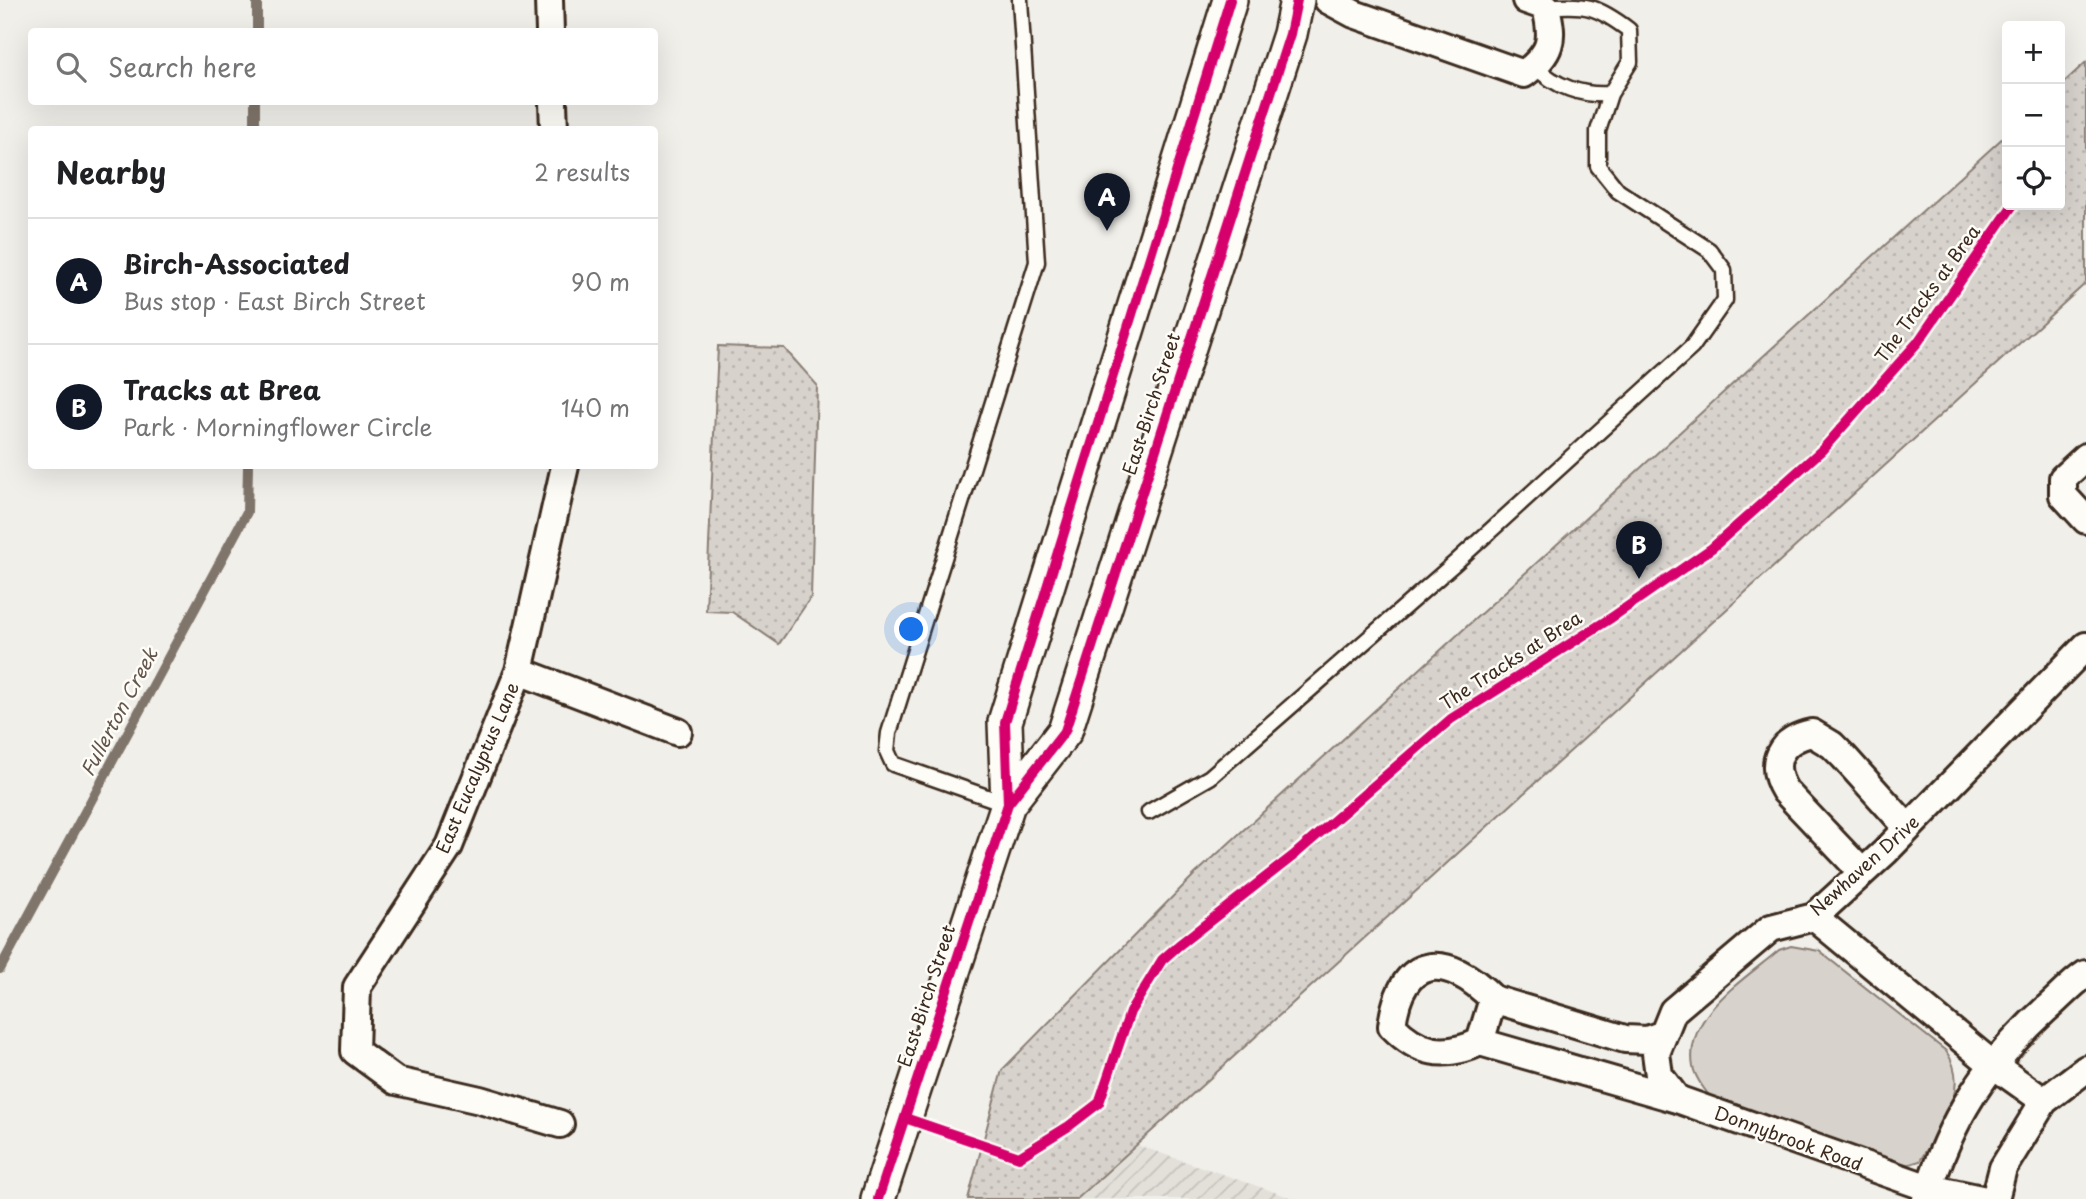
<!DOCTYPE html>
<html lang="en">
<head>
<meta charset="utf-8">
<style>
	body { margin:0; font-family:"Playpen Sans",sans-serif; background:#f6f6f6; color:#202124 }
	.controls { position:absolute; right:21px; top:21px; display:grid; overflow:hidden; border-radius:7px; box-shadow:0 7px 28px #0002 }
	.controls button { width:63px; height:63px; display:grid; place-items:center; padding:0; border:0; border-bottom:2px solid #e0e0e0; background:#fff; color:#202124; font:35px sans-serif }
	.you { position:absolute; left:912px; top:630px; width:24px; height:24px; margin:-18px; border:5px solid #fff; border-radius:50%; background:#1a73e8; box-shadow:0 0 0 10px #1a73e833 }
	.badge { display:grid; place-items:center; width:46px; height:46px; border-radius:50%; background:#111827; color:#fff; font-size:23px; font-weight:700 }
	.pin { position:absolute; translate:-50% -58px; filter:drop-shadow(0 2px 4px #0008) }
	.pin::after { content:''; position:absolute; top:37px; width:24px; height:21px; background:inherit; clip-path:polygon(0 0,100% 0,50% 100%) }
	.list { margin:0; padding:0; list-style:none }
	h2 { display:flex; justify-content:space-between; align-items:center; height:91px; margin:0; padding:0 28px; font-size:30px }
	h2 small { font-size:23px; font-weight:400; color:#757577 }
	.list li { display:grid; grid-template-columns:46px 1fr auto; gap:21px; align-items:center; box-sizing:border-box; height:126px; padding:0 28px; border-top:2px solid #e0e0e0 }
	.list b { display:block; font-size:26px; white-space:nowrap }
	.list p { margin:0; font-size:23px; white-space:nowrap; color:#757577 }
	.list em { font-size:23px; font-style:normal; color:#757577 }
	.icon { flex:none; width:38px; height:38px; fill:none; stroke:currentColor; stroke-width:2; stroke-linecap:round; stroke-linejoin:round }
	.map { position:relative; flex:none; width:2086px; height:1199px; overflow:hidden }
	.search { position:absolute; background:#fff; box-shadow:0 7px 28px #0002; left:28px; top:28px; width:630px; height:77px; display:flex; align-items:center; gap:18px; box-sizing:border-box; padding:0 24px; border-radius:7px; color:#757577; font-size:26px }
	.panel { position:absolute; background:#fff; box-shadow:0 7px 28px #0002; left:28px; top:126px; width:630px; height:343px; border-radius:7px }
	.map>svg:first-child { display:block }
</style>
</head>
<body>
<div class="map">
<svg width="2086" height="1199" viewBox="0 0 2086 1199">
	<defs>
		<pattern id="industrial-furrows" width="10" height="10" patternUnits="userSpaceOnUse" patternTransform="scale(1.75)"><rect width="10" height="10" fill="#e3e0da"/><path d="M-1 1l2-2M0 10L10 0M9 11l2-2" fill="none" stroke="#c4c0bb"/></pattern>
		<pattern id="park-dots" width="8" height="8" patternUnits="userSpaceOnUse" patternTransform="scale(1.75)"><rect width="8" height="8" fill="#d7d2cc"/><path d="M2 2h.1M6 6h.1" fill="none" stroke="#b9b4af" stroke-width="1.8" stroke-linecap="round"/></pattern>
	</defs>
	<rect width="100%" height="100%" fill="#f1efea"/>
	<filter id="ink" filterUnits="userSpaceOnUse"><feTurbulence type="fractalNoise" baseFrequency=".0143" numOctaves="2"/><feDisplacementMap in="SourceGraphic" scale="14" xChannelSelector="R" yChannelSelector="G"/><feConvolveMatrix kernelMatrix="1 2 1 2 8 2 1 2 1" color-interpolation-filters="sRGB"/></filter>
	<g filter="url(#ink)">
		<path fill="url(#industrial-furrows)" d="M1137 1145 1295 1199H1077Z"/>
		<path fill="#d7d2cc" stroke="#897e75" stroke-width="2" d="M1791 946 1819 951 1946 1051C1972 1089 1940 1126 1920 1161L1900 1167 1716 1104C1708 1094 1696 1080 1693 1067 1684 1015 1744 980 1779 950Z"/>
		<path fill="url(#park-dots)" stroke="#897e75" stroke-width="2" d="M2086 62V283L1077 1199H968L1002 1070 1193 876 2007 134V205H2060V86Z
			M718 346 784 348 817 385 811 597 779 644 732 612 706 611Z"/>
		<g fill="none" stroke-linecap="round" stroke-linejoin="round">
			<path stroke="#80746b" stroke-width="10" d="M257 32V0
				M255 130V102
				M0 969 247 512 248 466"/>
			<defs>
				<path id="service" d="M1535 66C1555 87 1582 96 1610 94
					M1007 804 893 764 887 751 889 733 1037 262 1020 0
					M1149 812 1210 777 1456 562 1692 347 1725 300 1724 270 1709 250 1618 191 1598 166V131L1610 94 1630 62 1629 30C1597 6 1586 3 1546 7"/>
				<path id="minor" d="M549 0 550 32
					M1328 0 1354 14 1524 74C1552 52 1554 41 1546 7L1526 0
					M553 102 554 130
					M2086 457 2063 478V495L2086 520
					M519 671 678 732
					M1862 872 1785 791C1768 763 1779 740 1812 733L1832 745 1844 757 1908 828
					M1814 917 1992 1064 2044 1101
					M1493 999 1625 1039 1647 1040 1661 1035
					M1480 1042 1493 999C1447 952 1401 953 1392 1026 1418 1053 1444 1059 1480 1042L1677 1099
					M560 1124 480 1100 396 1081 355 1051 357 987 449 846 519 671 565 466
					M1926 1199C1950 1119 1984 1066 2046 1009 2059 998 2072 983 2086 974
					M1981 1199 1929 1188 1677 1099 1659 1075 1656 1053 1673 1011 1771 928 1814 917 1885 852 2086 646
					M1995 1199 2003 1168 2044 1101 2086 1069"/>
				<path id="tertiary" d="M1008 804 1005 722 1230 0
					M878 1199 1008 804 1065 731 1290 34 1297 0"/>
			</defs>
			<use href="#service" stroke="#3b2a1e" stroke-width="19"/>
			<use href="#minor" stroke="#3b2a1e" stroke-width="32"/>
			<use href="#tertiary" stroke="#3b2a1e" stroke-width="38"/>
			<use href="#service" stroke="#fdfcf7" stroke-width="14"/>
			<use href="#minor" stroke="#fdfcf7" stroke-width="26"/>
			<use href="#tertiary" stroke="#fdfcf7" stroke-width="33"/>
			<defs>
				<path id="cycleway" d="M1008 804 1005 722 1230 0
					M905 1118 1019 1157 1069 1126 1099 1103 1130 1012 1162 960 1179 945 1293 856 1451 719 1611 618 1712 548 1822 450 1918 342 2013 205
					M878 1199 1008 804 1065 731 1290 34 1297 0"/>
			</defs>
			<use href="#cycleway" stroke="#fdfcf7" stroke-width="15"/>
			<use href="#cycleway" stroke="#d6006c" stroke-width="10"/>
		</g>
	</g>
	<g text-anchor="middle" stroke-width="5" stroke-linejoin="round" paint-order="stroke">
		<g font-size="18" fill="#3b2a1e" stroke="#fdfcf7">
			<text transform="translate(1928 294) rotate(-54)" y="6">The Tracks at Brea</text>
			<text transform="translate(1152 404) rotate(-72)" y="6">East Birch Street</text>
			<text transform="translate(1511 661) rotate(-33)" y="6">The Tracks at Brea</text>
			<text transform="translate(478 768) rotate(-67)" y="6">East Eucalyptus Lane</text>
			<text transform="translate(1865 866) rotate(-42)" y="6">Newhaven Drive</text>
			<text transform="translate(927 996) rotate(-72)" y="6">East Birch Street</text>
			<text transform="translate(1788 1139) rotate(20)" y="6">Donnybrook Road</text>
		</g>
		<g font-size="19" font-style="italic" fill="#63554b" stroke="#fdfcf7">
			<text transform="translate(119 712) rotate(-62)" y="7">Fullerton Creek</text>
		</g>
	</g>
</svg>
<div class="controls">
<button>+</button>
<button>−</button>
<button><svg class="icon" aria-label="locate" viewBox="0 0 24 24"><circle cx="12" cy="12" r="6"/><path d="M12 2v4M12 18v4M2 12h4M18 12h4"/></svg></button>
</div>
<div class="you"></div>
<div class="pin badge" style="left:1107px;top:231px">A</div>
<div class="pin badge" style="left:1639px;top:579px">B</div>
<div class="search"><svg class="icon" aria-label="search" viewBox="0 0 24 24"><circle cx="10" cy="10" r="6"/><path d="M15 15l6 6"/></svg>Search here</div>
<section class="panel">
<h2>Nearby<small>2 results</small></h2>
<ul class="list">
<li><span class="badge">A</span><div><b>Birch-Associated</b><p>Bus stop · East Birch Street</p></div><em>90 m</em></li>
<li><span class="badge">B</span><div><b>Tracks at Brea</b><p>Park · Morningflower Circle</p></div><em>140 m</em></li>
</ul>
</section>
</div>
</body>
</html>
